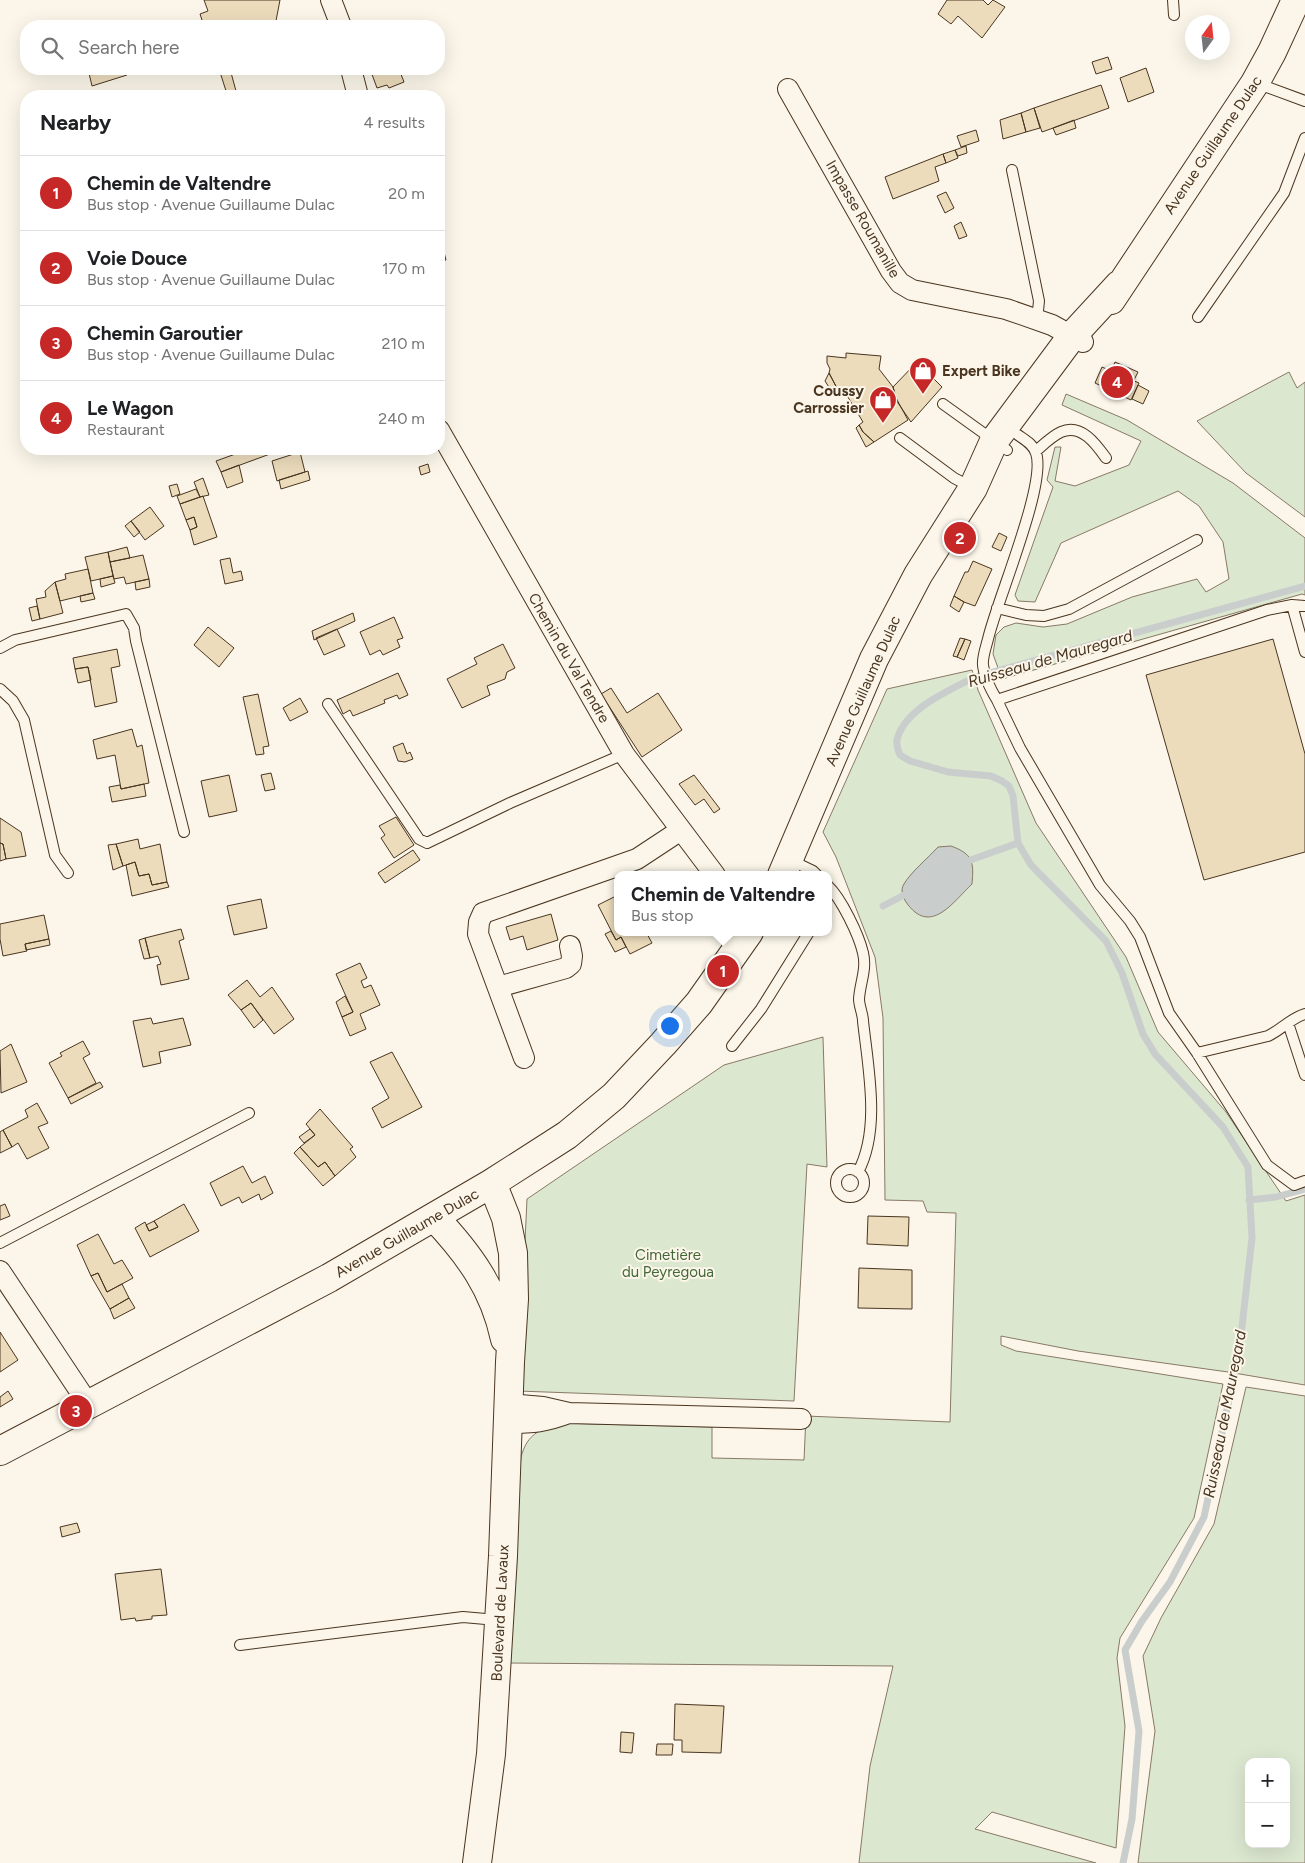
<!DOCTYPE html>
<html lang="en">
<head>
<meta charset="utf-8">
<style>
	body { margin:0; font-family:Figtree,sans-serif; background:#f2f2f2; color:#202124 }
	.controls { position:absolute; right:15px; bottom:15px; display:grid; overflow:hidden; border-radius:10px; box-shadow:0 5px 20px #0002 }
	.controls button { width:45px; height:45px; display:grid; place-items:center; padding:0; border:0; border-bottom:1px solid #e0e0e0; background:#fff; color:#202124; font:25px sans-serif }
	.compass { position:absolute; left:1185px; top:15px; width:45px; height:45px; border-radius:50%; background:#fff; box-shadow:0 5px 20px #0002; rotate:15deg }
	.you { position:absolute; left:669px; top:1025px; width:18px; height:18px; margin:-12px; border:4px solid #fff; border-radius:50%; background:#1a73e8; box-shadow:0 0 0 8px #1a73e833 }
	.badge { display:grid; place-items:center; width:32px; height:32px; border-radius:50%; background:#c62828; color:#fff; font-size:16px; font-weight:700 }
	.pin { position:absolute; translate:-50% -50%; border:2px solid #fff; box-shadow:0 1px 5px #0006 }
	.popup { position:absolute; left:614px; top:871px; width:218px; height:65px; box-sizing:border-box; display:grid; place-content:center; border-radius:10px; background:#fff; filter:drop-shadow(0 1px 4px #0005); font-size:16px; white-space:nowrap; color:#757577 }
	.popup b { font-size:19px; color:#202124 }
	.popup::after { content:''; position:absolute; left:50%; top:100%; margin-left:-10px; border:10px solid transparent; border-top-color:#fff }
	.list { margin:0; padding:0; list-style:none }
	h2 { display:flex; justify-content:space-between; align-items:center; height:65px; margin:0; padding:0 20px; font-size:21px }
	h2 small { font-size:16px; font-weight:400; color:#757577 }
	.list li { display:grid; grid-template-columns:32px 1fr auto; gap:15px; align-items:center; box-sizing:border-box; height:75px; padding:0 20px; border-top:1px solid #e0e0e0 }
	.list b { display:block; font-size:19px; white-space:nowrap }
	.list p { margin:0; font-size:16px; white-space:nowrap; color:#757577 }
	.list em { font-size:16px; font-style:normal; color:#757577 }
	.icon { flex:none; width:28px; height:28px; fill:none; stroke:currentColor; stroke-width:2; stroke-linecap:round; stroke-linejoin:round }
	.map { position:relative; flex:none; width:1305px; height:1863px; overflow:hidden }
	.search { position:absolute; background:#fff; box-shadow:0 5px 20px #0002; left:20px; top:20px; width:425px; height:55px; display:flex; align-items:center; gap:12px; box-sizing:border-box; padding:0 18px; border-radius:20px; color:#757577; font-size:19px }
	.panel { position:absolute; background:#fff; box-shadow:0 5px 20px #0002; left:20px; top:90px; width:425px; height:365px; border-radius:20px }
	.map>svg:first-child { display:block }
</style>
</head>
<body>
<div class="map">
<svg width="1305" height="1863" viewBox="0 0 1305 1863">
	<rect width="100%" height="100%" fill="#fbf6e9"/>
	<path fill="#dce7d0" stroke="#887966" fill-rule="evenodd" d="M1289 372 1297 388 1305 382V517L1246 473 1197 421Z
		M1066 394 1127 420 1233 483 1305 538V595L1302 594 1002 679 993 654 996 635 1004 627 1016 623 1043 627 1067 624 1132 597 1197 579 1206 592 1229 579 1223 542 1199 506 1178 491 1061 543 1035 602 1018 601 1015 595 1053 487 1047 480 1055 447H1061L1055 481 1075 486 1129 465 1141 441 1062 405Z
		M972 670 978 690 1036 823 1126 957 1158 1032 1226 1112 1286 1201 1305 1195V1385L1228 1372 1078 1351 1001 1336V1345L1016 1351 1223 1384 1194 1518 1120 1638 1117 1658 1125 1726 1116 1848 992 1812 975 1829 1096 1863H859L870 1766 893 1666 505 1663 521 1457C527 1436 535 1433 554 1423L712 1427V1458L804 1460 806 1416 950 1422 956 1213 927 1212 923 1201 885 1200 883 1018 875 957 836 857 823 832 887 689Z
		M823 1037 827 1167 807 1164 794 1401 518 1391 527 1199 724 1065Z
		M1246 1387 1305 1396V1863H1138L1155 1731 1143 1656 1161 1618 1214 1524ZM1249 1762H1286V1844H1249Z"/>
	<path fill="#c9cecd" stroke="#887966" d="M951 846C973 854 974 862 972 884 953 902 930 937 906 902 903 897 900 890 904 884 910 873 929 857 938 847Z"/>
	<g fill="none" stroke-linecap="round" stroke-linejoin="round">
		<path stroke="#c9cecd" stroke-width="7" d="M965 862 1018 843
			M883 906 910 892
			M1249 1200 1276 1197 1305 1189
			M1123 1863 1132 1819 1139 1731 1125 1650 1142 1621 1170 1582 1204 1517 1239 1353 1252 1238 1248 1167 1223 1127 1155 1054 1143 1034 1122 973 1106 941 1031 865 1018 843 1013 796 1009 786 1002 781 991 776 948 772 910 761 900 755C898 750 896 745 897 740 904 709 950 690 975 677L1305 586"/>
	</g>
	<path fill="#ecdcbc" stroke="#4a3520" d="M204 0H280L275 26H204L200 14 208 11Z
		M947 0H983L988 5 993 0 1005 7 982 38 958 16 951 24 938 14Z
		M1108 57 1112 69 1096 74 1092 62Z
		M1146 68 1154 92 1128 102 1120 78Z
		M88 69H125L127 75 92 86Z
		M219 69H230L236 91 227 94Z
		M370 69H399L404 82 389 88 387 85 377 88Z
		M1101 85 1109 108 1042 132 1034 108Z
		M1034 108 1040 128 1026 132 1021 113Z
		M1021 113 1026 132 1003 139 1000 120Z
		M1074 120 1076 128 1056 135 1053 128Z
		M976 130 979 141 961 147 957 136Z
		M966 146 967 153 958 156 955 150Z
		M955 150 958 158 946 163 943 154Z
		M943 154 946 163 935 167 939 181 893 199 885 177Z
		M946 192 954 208 945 213 937 196Z
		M961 222 967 236 959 239 954 226Z
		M439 233 446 260 439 262Z
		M846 353 881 356 879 369 893 387 896 398 908 420 874 442 863 432 859 425 863 422 843 389 839 392 829 373 830 369 827 363V356L846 358Z
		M917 362 942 387 911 422 898 403 893 387Z
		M1115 362 1138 372 1134 380 1111 371Z
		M1102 367 1139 383 1131 400 1095 383Z
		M829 373 839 392 834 395 825 381Z
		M1138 385 1149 391 1143 404 1132 399Z
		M859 425 863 432 874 442 866 447 856 428Z
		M240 449H269L270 454 221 472 216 461 241 452Z
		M300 452 305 472 277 481 272 461Z
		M428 464 430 472 421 475 419 467Z
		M239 465 243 482 227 488 221 472Z
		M308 471 310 480 281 489 279 480Z
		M203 478 209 495 200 497 194 482Z
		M177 484 180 494 172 497 169 486Z
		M196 489 200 497 180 504 177 496Z
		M203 496 217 537 194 545 190 530 197 527 194 517 186 520 180 504Z
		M150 507 164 526 145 540 131 521Z
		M194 517 197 527 190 530 186 520Z
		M131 521 140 532 134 537 125 526Z
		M999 533 1007 537 1001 551 992 547Z
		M127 547 130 558 110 562 108 552Z
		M108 552 113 576 91 581 85 557Z
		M143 555 149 579 126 584 124 577 114 579 110 562Z
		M230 558 233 573 241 571 243 580 225 584 220 560Z
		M973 561 992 569 975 606 964 602 954 596 965 572H968Z
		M88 569 93 593 60 601 55 582 66 579 65 574Z
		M113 576 115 583 101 587 100 579Z
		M149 579 150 587 136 590 135 582Z
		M55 582 63 613 40 619 36 599 46 597 45 591Z
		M93 593 95 599 81 602 80 596Z
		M954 596 964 602 959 612 950 606Z
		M37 606 40 619 32 621 29 608Z
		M353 613 355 621 314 640 312 631Z
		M394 617 403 638 397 640 400 647 383 655 380 650 370 655 360 632Z
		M208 627 234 648 219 667 194 645Z
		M337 629 345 646 324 655 316 638Z
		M960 638 965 639 957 657 953 656Z
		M965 639 971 641 964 660 957 657Z
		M1273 639 1305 754V852L1204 880 1146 675Z
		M503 644 515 668 507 672 505 679 487 686 490 695 462 708 447 679 477 664 474 658Z
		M117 649 120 666 111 668 117 702 95 707 88 667 75 669 73 658Z
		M88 667 91 680 78 683 75 669Z
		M398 673 408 695 399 699 397 695 384 700 385 703 353 716 350 710 343 714 337 700Z
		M611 688 627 713 658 693 682 730 642 757 601 694Z
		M258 694 269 746 263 747 264 754 256 755 243 697Z
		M300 698 308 712 290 721 283 708Z
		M132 729 137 747 142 745 149 783 121 789 115 755 97 759 93 740Z
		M403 743 407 754 410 752 413 759 405 762 398 761 393 747Z
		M271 773 275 789 265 791 261 775Z
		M229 775 237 811 209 817 201 781Z
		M694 775 720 809 714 813 704 799 695 805 679 784Z
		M144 784 146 796 112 802 109 787 120 785 121 789Z
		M396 817 414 845 394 858 381 838 385 835 379 826Z
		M0 818 21 832 26 856 6 859 3 844 0 843Z
		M138 839 140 849 160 844 167 882 152 885 149 874 139 876 135 862 123 866 116 844Z
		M0 843 3 844 6 859 0 861Z
		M116 844 123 866 113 870 108 845Z
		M413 850 420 860 385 883 378 873Z
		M135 862 139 876 149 874 152 885 167 882 169 887 132 896 126 865Z
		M618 895V932H646L652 943 630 954 621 937 616 940 598 905Z
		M261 899 267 928 234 935 227 906Z
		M551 914 558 940 527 950 523 936 510 940 506 927Z
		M44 915 49 939 25 944 27 951 3 956 0 939V924Z
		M181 929 184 939 179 941 189 979 161 985 157 965 161 964 158 956 150 958 145 938Z
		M611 931 616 940 621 937 626 947 615 952 605 934Z
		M145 938 150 958 144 959 139 940Z
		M49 939 50 945 26 950 25 944Z
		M360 963 367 978 361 981 364 988 371 985 380 1005 360 1014 366 1029 350 1036 342 1017 353 1012 336 974Z
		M247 980 260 997 272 987 294 1019 274 1034 251 1003 241 1010 228 995Z
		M345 996 353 1012 342 1017 336 1002Z
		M251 1003 263 1020 254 1028 241 1010Z
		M151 1018 153 1024 183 1018 191 1045 159 1052 161 1063 143 1067 133 1021Z
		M83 1041 90 1054 83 1058 96 1083 68 1098 49 1063 62 1056 60 1053Z
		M11 1044 27 1082 1 1093 0 1051Z
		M392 1052 422 1107 382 1128 372 1108 389 1098 370 1062Z
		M100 1082 103 1087 71 1104 68 1098Z
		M37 1103 48 1123 38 1127 49 1148 27 1159 18 1143 12 1147 3 1130 28 1117 25 1110Z
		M320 1109 353 1147 350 1149 356 1157 335 1176 325 1162 318 1167 300 1147 315 1135 306 1124Z
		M310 1129 315 1135 304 1143 299 1137Z
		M3 1130 12 1147 0 1153V1132Z
		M300 1147 318 1167 325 1162 335 1176 323 1186 294 1153Z
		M243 1166 252 1183 265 1176 273 1193 261 1200 259 1194 242 1203 239 1197 221 1206 210 1183Z
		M5 1204 10 1216 0 1220V1206Z
		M184 1204 199 1231 150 1257 135 1228 145 1222 149 1231 158 1227 154 1221Z
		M868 1216 909 1217 908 1246 867 1244Z
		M154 1221 158 1227 149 1231 146 1225Z
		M98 1234 114 1264 122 1260 133 1278 107 1292 98 1273 91 1276 77 1245Z
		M859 1268 912 1270V1309L858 1308Z
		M98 1273 107 1292 122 1284 129 1298 110 1309 91 1276Z
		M129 1298 135 1308 114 1319 110 1309Z
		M0 1332 18 1360 0 1372Z
		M8 1391 13 1399 0 1407V1397Z
		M77 1523 80 1532 62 1537 60 1527Z
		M161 1569 167 1615 152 1616V1619L136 1621 135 1618 121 1620 115 1574Z
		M675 1704 724 1706 721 1753 682 1752V1740H674Z
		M621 1732 634 1733 632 1753 620 1752Z
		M657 1744H673L672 1755H656Z"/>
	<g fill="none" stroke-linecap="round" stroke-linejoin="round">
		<defs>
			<path id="lane" d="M1173 0 1174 15
				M1256 83 1305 101
				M1012 170 1039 301 1037 320
				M1198 317 1284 193 1305 138
				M943 404 1007 450
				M900 438 954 478 971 487
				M1036 451C1043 445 1052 436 1061 432 1081 423 1096 444 1106 458
				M1292 605 1305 652
				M1305 606 1292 605 1267 610 997 700 1020 748 1100 885 1130 921 1140 937 1169 1013 1197 1053 1267 1165 1294 1185 1305 1181
				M997 608 1026 615 1044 616 1069 609 1197 540
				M0 648 15 640 126 614 134 628 136 641 184 832
				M0 689 13 701 24 720 55 855 68 873
				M997 700C991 690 984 677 983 665 982 658 986 647 988 639 997 600 1047 484 1036 453 1033 444 1025 440 1018 435
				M328 704 419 839 427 843 510 803 624 754
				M790 860 813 871 817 875
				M828 886C841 898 859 935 863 953 867 969 860 983 859 999 859 1006 863 1014 863 1021 868 1068 881 1129 858 1172
				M1288 1023 1305 1075
				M732 1046 761 1009 809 932
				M1197 1053 1268 1036C1281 1030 1291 1018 1305 1014
				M836 1183a14 14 0 1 1 28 0a14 14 0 1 1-28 0Z
				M0 1243 249 1113
				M240 1645 463 1617 497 1620"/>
			<path id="street" d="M331 0 341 26
				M351 69 358 96
				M788 89 891 271 900 283 912 290 1006 309 1052 325 1083 342
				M439 430 624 754 715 875
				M498 987 566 968 571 964 572 956 570 946
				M524 1058 478 934 479 922 483 913 637 859 681 830
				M0 1271 89 1405
				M569 1413 801 1419
				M508 1423C534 1423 545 1422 569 1413L543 1407 508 1404"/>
			<path id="secondary" d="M1111 300 1255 83 1272 52 1296 0
				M782 875 874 659 918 575 973 488 994 441 1072 336 1119 285
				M434 1217C469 1254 494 1288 505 1339
				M0 1451 329 1278 492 1183 567 1135 614 1096 663 1044 699 1003 749 932
				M477 1863 491 1754 503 1556 510 1362 514 1299 513 1253 506 1218 492 1183"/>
		</defs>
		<use href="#lane" stroke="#4a3520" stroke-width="12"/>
		<use href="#street" stroke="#4a3520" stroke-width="22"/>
		<use href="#secondary" stroke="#4a3520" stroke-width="30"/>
		<use href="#lane" stroke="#fbf6e9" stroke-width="10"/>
		<use href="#street" stroke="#fbf6e9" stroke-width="20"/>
		<use href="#secondary" stroke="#fbf6e9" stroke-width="28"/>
	</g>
	<defs>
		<symbol id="shop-pin" viewBox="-11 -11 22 30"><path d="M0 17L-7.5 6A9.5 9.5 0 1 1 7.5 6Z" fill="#c62828" stroke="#fbf6e9"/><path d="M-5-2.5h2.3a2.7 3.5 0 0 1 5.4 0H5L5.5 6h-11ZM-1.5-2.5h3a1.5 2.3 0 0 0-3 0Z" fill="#fff"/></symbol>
	</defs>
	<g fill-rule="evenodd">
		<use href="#shop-pin" x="907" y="355" width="32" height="43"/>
		<use href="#shop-pin" x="867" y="384" width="32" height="43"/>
	</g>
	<g text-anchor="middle" stroke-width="4" stroke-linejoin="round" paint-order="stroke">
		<g font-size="15" fill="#4a3520" stroke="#fbf6e9">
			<text transform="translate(1213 145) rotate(-56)" y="5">Avenue Guillaume Dulac</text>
			<text transform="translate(863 219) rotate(60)" y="5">Impasse Roumanille</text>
			<text transform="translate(569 658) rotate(60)" y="5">Chemin du Val Tendre</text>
			<text transform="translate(863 691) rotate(-66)" y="5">Avenue Guillaume Dulac</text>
			<text transform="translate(407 1233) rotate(-30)" y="5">Avenue Guillaume Dulac</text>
			<text transform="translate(500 1613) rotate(-87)" y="5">Boulevard de Lavaux</text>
		</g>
		<g font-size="15" font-weight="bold" fill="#4a3520" stroke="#fbf6e9" text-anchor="start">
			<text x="942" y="376">Expert Bike</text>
			<text x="864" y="396" text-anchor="end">Coussy<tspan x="864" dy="17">Carrossier</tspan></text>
		</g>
		<g font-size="15" fill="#436837" stroke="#fbf6e9">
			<text x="668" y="1260">Cimetière<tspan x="668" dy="17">du Peyregoua</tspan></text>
		</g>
		<g font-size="16" font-style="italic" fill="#4a3520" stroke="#fbf6e9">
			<text transform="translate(1050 658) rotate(-16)" y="6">Ruisseau de Mauregard</text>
			<text transform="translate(1224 1414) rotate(-79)" y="6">Ruisseau de Mauregard</text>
		</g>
	</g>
</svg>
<div class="controls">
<button>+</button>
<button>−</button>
</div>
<svg class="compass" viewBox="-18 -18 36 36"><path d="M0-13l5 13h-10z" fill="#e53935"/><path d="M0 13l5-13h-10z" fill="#757577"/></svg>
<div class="you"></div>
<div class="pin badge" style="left:723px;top:971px">1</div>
<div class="popup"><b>Chemin de Valtendre</b>Bus stop</div>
<div class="pin badge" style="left:960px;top:538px">2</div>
<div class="pin badge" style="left:76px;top:1411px">3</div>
<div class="pin badge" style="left:1117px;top:382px">4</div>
<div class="search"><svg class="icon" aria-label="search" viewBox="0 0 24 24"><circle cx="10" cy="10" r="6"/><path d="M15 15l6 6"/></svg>Search here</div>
<section class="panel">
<h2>Nearby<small>4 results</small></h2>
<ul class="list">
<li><span class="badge">1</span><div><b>Chemin de Valtendre</b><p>Bus stop · Avenue Guillaume Dulac</p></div><em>20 m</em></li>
<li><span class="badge">2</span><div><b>Voie Douce</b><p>Bus stop · Avenue Guillaume Dulac</p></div><em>170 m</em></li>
<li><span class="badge">3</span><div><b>Chemin Garoutier</b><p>Bus stop · Avenue Guillaume Dulac</p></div><em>210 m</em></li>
<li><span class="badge">4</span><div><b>Le Wagon</b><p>Restaurant</p></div><em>240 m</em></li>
</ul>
</section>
</div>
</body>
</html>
